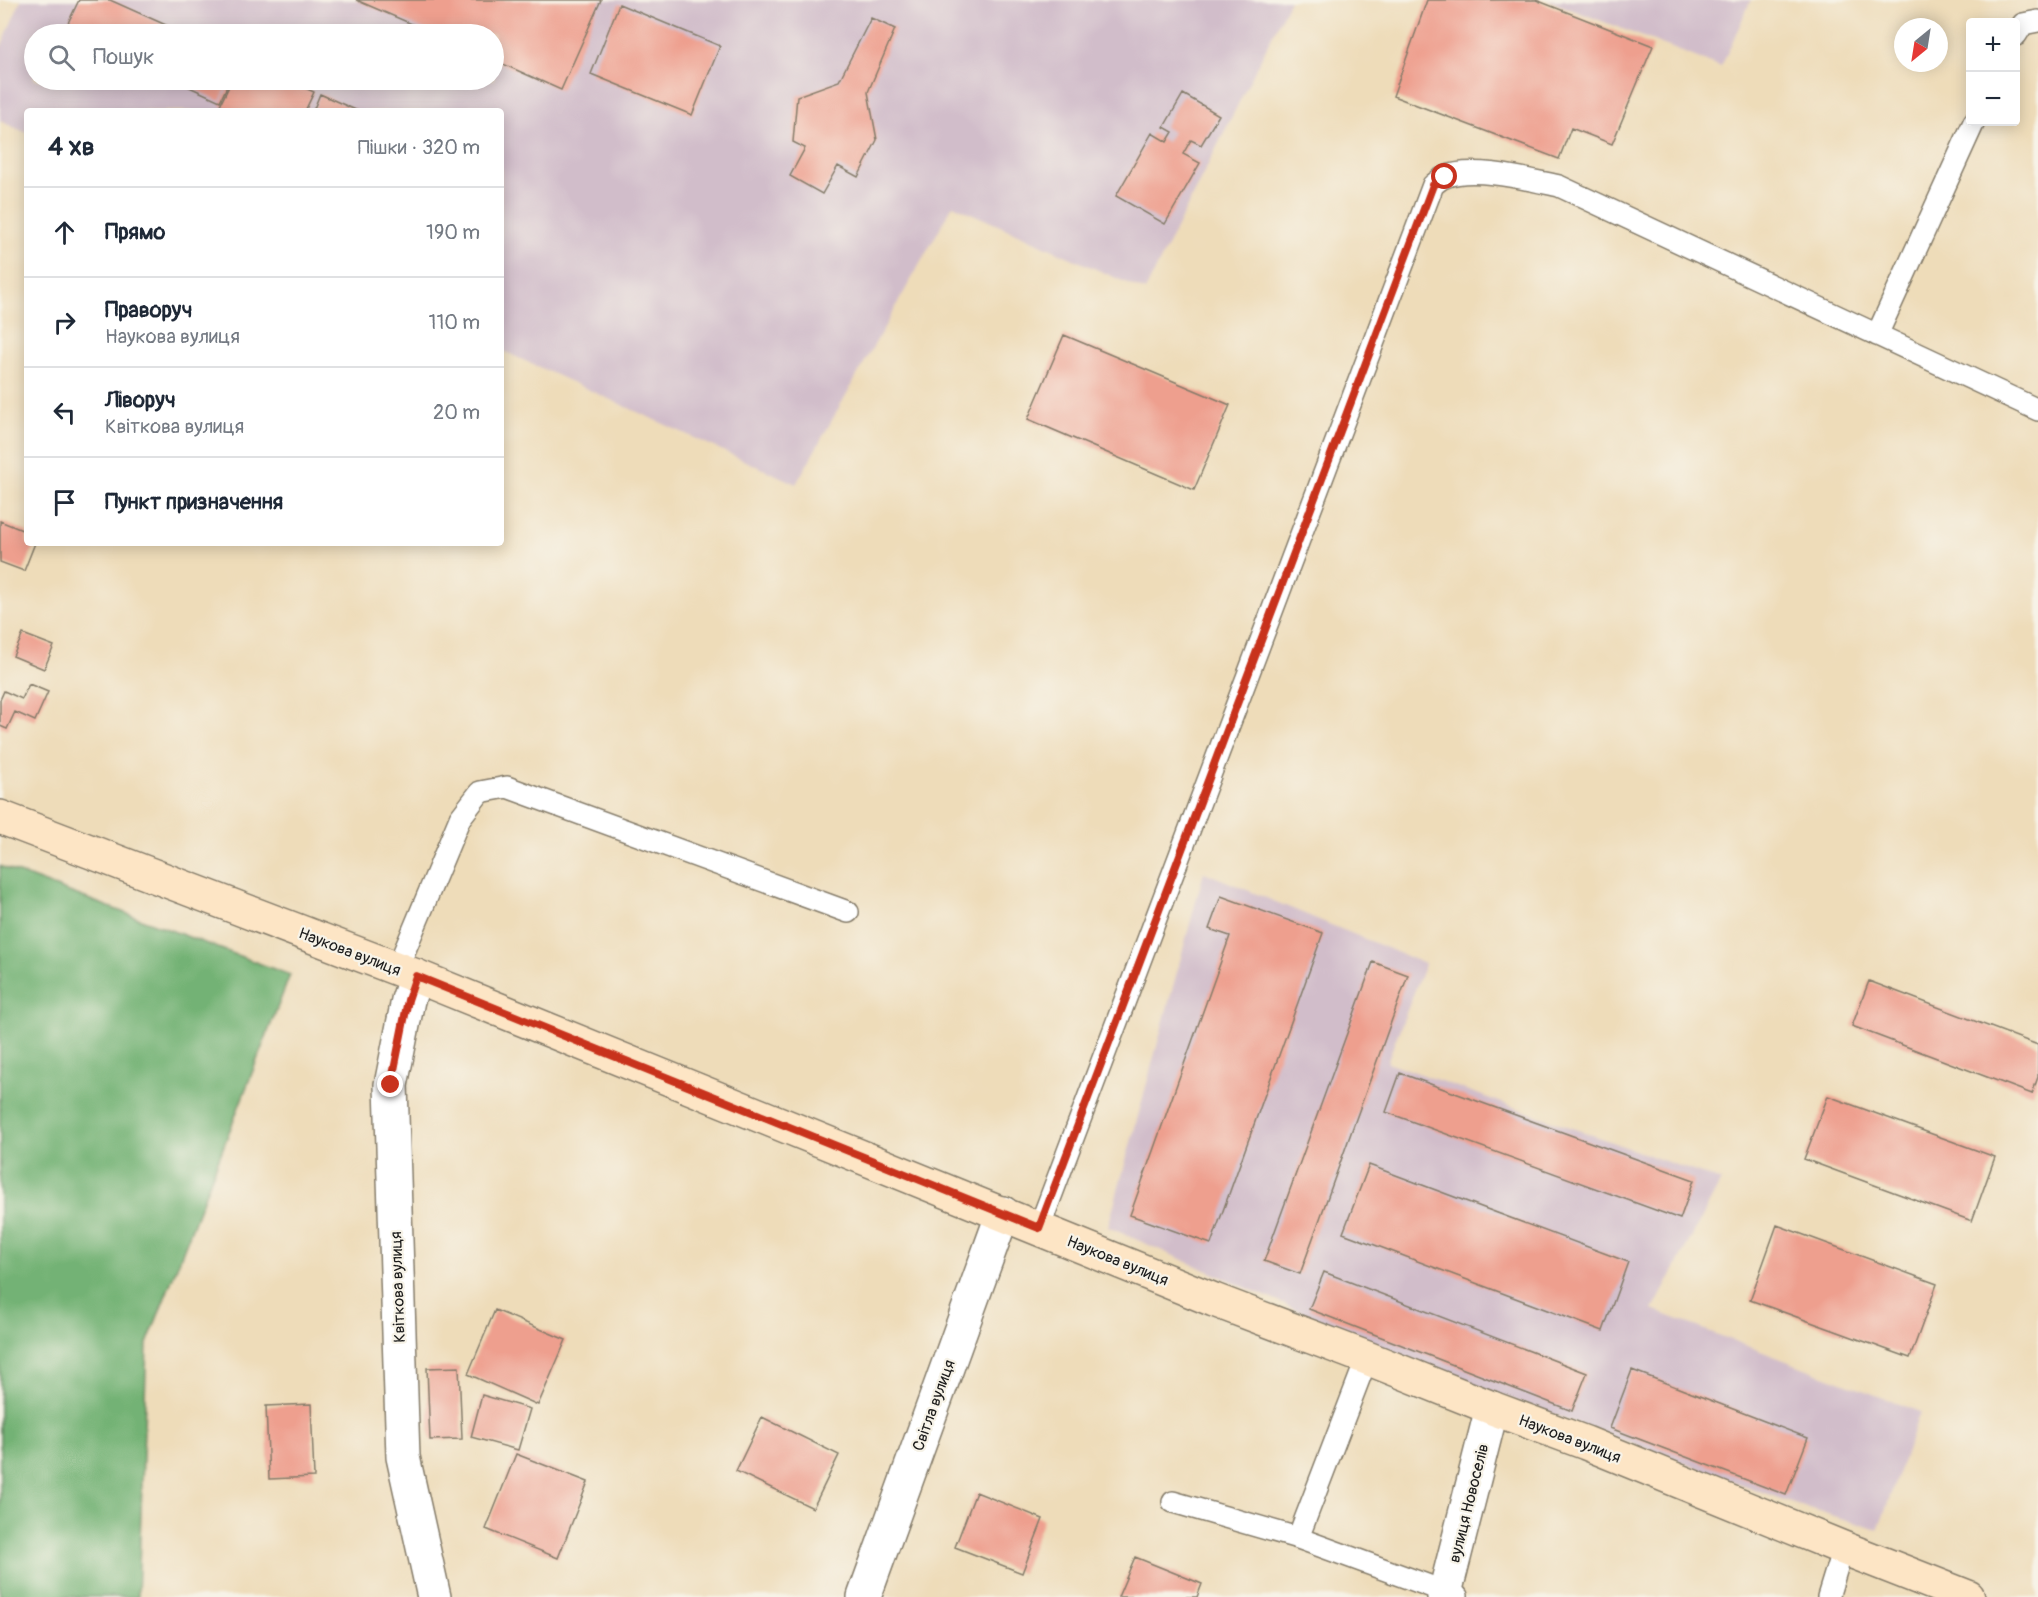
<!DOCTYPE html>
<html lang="uk">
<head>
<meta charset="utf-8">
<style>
	body { margin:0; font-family:Pangolin,sans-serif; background:#f6f6f7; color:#1f2937 }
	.controls { position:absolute; right:18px; top:18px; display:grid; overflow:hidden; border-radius:6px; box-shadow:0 3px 15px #0003 }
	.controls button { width:54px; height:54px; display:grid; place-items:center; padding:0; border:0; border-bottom:2px solid #e0e1e3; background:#fff; color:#1f2937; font:30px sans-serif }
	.compass { position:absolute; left:1894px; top:18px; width:54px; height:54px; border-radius:50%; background:#fff; box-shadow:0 3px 15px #0003; rotate:210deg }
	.stop { position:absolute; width:18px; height:18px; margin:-14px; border:4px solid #c8321e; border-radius:50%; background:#fff }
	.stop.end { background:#c8321e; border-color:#fff; box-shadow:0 2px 6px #0008 }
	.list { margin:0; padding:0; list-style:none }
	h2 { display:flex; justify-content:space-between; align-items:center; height:78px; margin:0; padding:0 24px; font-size:26px }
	h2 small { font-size:20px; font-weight:400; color:#747a83 }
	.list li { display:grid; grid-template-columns:39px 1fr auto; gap:18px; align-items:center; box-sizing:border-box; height:90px; padding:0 24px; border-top:2px solid #e0e1e3 }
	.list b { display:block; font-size:22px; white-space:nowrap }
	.list p { margin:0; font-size:20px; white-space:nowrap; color:#747a83 }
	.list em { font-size:20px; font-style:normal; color:#747a83 }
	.icon { flex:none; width:33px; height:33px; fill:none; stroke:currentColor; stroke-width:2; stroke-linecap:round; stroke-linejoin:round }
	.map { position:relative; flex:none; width:2038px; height:1597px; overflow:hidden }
	.search { position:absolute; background:#fff; box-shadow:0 3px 15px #0003; left:24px; top:24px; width:480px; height:66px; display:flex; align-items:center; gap:15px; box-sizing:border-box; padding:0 21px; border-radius:33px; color:#747a83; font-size:22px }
	.panel { position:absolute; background:#fff; box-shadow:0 3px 15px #0003; left:24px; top:108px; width:480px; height:438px; border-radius:6px }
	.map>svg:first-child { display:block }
</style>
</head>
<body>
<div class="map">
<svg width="2038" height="1597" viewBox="0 0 2038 1597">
	<rect width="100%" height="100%" fill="#f7f3e8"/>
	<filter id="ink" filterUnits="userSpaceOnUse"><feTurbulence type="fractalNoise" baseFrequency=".0167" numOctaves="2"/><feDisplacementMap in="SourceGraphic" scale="12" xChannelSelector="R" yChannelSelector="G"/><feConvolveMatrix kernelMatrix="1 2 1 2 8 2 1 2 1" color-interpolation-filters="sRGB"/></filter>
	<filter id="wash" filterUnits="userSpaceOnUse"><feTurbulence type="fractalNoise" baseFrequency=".008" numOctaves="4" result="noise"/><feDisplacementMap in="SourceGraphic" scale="24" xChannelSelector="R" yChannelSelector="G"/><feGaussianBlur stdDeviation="1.35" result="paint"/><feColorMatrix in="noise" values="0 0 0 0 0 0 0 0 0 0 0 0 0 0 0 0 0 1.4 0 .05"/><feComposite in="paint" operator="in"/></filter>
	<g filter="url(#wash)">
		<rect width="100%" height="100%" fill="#eedcb9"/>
		<path fill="#d1bdca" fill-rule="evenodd" d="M21 0H1290L1145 291 953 205 796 484 501 350V111H27V133L0 121V49ZM34 34H494V80H34Z
			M1547 0H1751L1721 67Z
			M1204 872 1425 964 1387 1062 1721 1181 1653 1310 1920 1412 1878 1530 1781 1499 1438 1372 1108 1227Z"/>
		<path fill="#73b274" stroke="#486748" stroke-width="1.5" d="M0 866 290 975 147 1344 138 1597H0Z"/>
		<g id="blocks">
			<path fill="#ee9f8e" d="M79 0H110L186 34H89L67 25Z
				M356 0H601L561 90 494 60V34H435Z
				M1427 0H1536L1653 46 1612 144 1571 128 1559 159 1393 96Z
				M619 4 720 46 692 115 591 74Z
				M871 18 895 29 868 92 877 140 858 177 838 166 822 194 790 176 805 148 793 142 797 96 839 81Z
				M174 80H230L220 101Z
				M232 80H287L314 92 305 111H229V110L220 105Z
				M320 94 358 111H313Z
				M1183 94 1219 115 1201 145 1191 140 1183 154 1200 163 1165 224 1116 196 1152 133 1167 142 1173 132 1164 127Z
				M1064 335 1230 405 1194 490 1028 419Z
				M0 521 27 532V543H35L24 571 0 562Z
				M23 634 54 646 44 669 13 656Z
				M29 684 48 692 35 721 15 712 7 729 0 726V700L4 691 22 699Z
				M1221 896 1323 933 1211 1244 1130 1215 1230 936 1209 929Z
				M1373 962 1408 975 1300 1274 1264 1261Z
				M1869 981 2038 1045V1077L2032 1094 1852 1026Z
				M1400 1073 1694 1180 1680 1219 1386 1112Z
				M1828 1096 1995 1157 1972 1221 1804 1159Z
				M1369 1165 1628 1262 1603 1331 1343 1233Z
				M1777 1225 1937 1284 1910 1358 1750 1300Z
				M1324 1272 1587 1373 1572 1411 1309 1309Z
				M495 1310 566 1340 538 1405 468 1374Z
				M459 1367 462 1439 430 1440 427 1368Z
				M1632 1370 1808 1438 1786 1495 1610 1428Z
				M482 1395 530 1409 518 1450 471 1437Z
				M311 1404 314 1477 269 1479 266 1406Z
				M762 1417 839 1455 813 1508 736 1471Z
				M516 1454 588 1482 558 1558 486 1529Z
				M976 1492 1043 1519 1022 1573 955 1547Z
				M1135 1557 1202 1584 1197 1597H1118Z"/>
		</g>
	</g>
	<g filter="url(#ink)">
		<use href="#blocks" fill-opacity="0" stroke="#857c6a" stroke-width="1.5"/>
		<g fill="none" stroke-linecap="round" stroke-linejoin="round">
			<defs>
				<path id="lane" d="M2016 35 2023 24 2038 21
					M1877 335 1974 122
					M397 969 460 818 480 792 507 787 848 912
					M1039 1228 1433 185C1437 182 1441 178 1445 177 1472 165 1530 180 1559 186L2038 410
					M1173 1502 1298 1538 1457 1596
					M1298 1538 1367 1358
					M1828 1597 1843 1548"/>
				<path id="street" d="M416 976 408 1000 391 1085 403 1457 434 1597
					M864 1597 1003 1213
					M1444 1597 1492 1408"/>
				<path id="secondary" d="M0 817 416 976 1214 1300 1367 1358 1492 1408 1586 1443 1843 1548 1968 1597"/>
			</defs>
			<use href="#lane" stroke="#857c6a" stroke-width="24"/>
			<use href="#street" stroke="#857c6a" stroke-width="36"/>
			<use href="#secondary" stroke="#857c6a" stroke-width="36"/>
			<use href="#lane" stroke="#fff" stroke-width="21"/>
			<use href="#street" stroke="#fff" stroke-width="33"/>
			<use href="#secondary" stroke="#fde5c5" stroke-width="33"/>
		</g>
	</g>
	<g fill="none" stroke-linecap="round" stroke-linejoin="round" filter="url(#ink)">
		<path stroke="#c8321e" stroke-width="8" d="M391 1085 408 1000 416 976 1039 1228 1433 185 1445 177"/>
	</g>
	<g text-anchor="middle" stroke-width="4.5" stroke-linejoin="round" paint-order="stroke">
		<g font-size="16" fill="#1c1c1c" stroke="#f7f3e8">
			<text transform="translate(350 951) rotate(21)" y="6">Наукова вулиця</text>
			<text transform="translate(1118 1260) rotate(22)" y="6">Наукова вулиця</text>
			<text transform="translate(397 1287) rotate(-92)" y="6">Квіткова вулиця</text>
			<text transform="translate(933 1405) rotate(-70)" y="6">Світла вулиця</text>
			<text transform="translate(1570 1438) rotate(21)" y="6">Наукова вулиця</text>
			<text transform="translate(1468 1503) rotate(-76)" y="6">вулиця Новоселів</text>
		</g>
	</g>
</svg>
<div class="controls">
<button>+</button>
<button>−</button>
</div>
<svg class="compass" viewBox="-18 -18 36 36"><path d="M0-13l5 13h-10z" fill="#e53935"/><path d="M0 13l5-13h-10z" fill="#747a83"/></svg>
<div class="stop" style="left:1445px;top:177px"></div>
<div class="stop end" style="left:391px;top:1085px"></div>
<div class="search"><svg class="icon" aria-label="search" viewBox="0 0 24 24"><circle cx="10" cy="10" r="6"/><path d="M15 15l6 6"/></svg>Пошук</div>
<section class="panel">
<h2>4 хв<small>Пішки · 320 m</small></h2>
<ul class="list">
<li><svg class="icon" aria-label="ahead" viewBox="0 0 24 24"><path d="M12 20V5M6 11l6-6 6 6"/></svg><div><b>Прямо</b></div><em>190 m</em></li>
<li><svg class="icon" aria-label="right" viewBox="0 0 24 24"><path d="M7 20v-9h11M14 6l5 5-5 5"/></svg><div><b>Праворуч</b><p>Наукова вулиця</p></div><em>110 m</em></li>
<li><svg class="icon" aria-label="left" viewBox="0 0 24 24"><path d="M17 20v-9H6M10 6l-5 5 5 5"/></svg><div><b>Ліворуч</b><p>Квіткова вулиця</p></div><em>20 m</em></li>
<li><svg class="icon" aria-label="arrive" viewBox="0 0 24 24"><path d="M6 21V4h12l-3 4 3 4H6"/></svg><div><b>Пункт призначення</b></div></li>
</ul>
</section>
</div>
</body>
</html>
